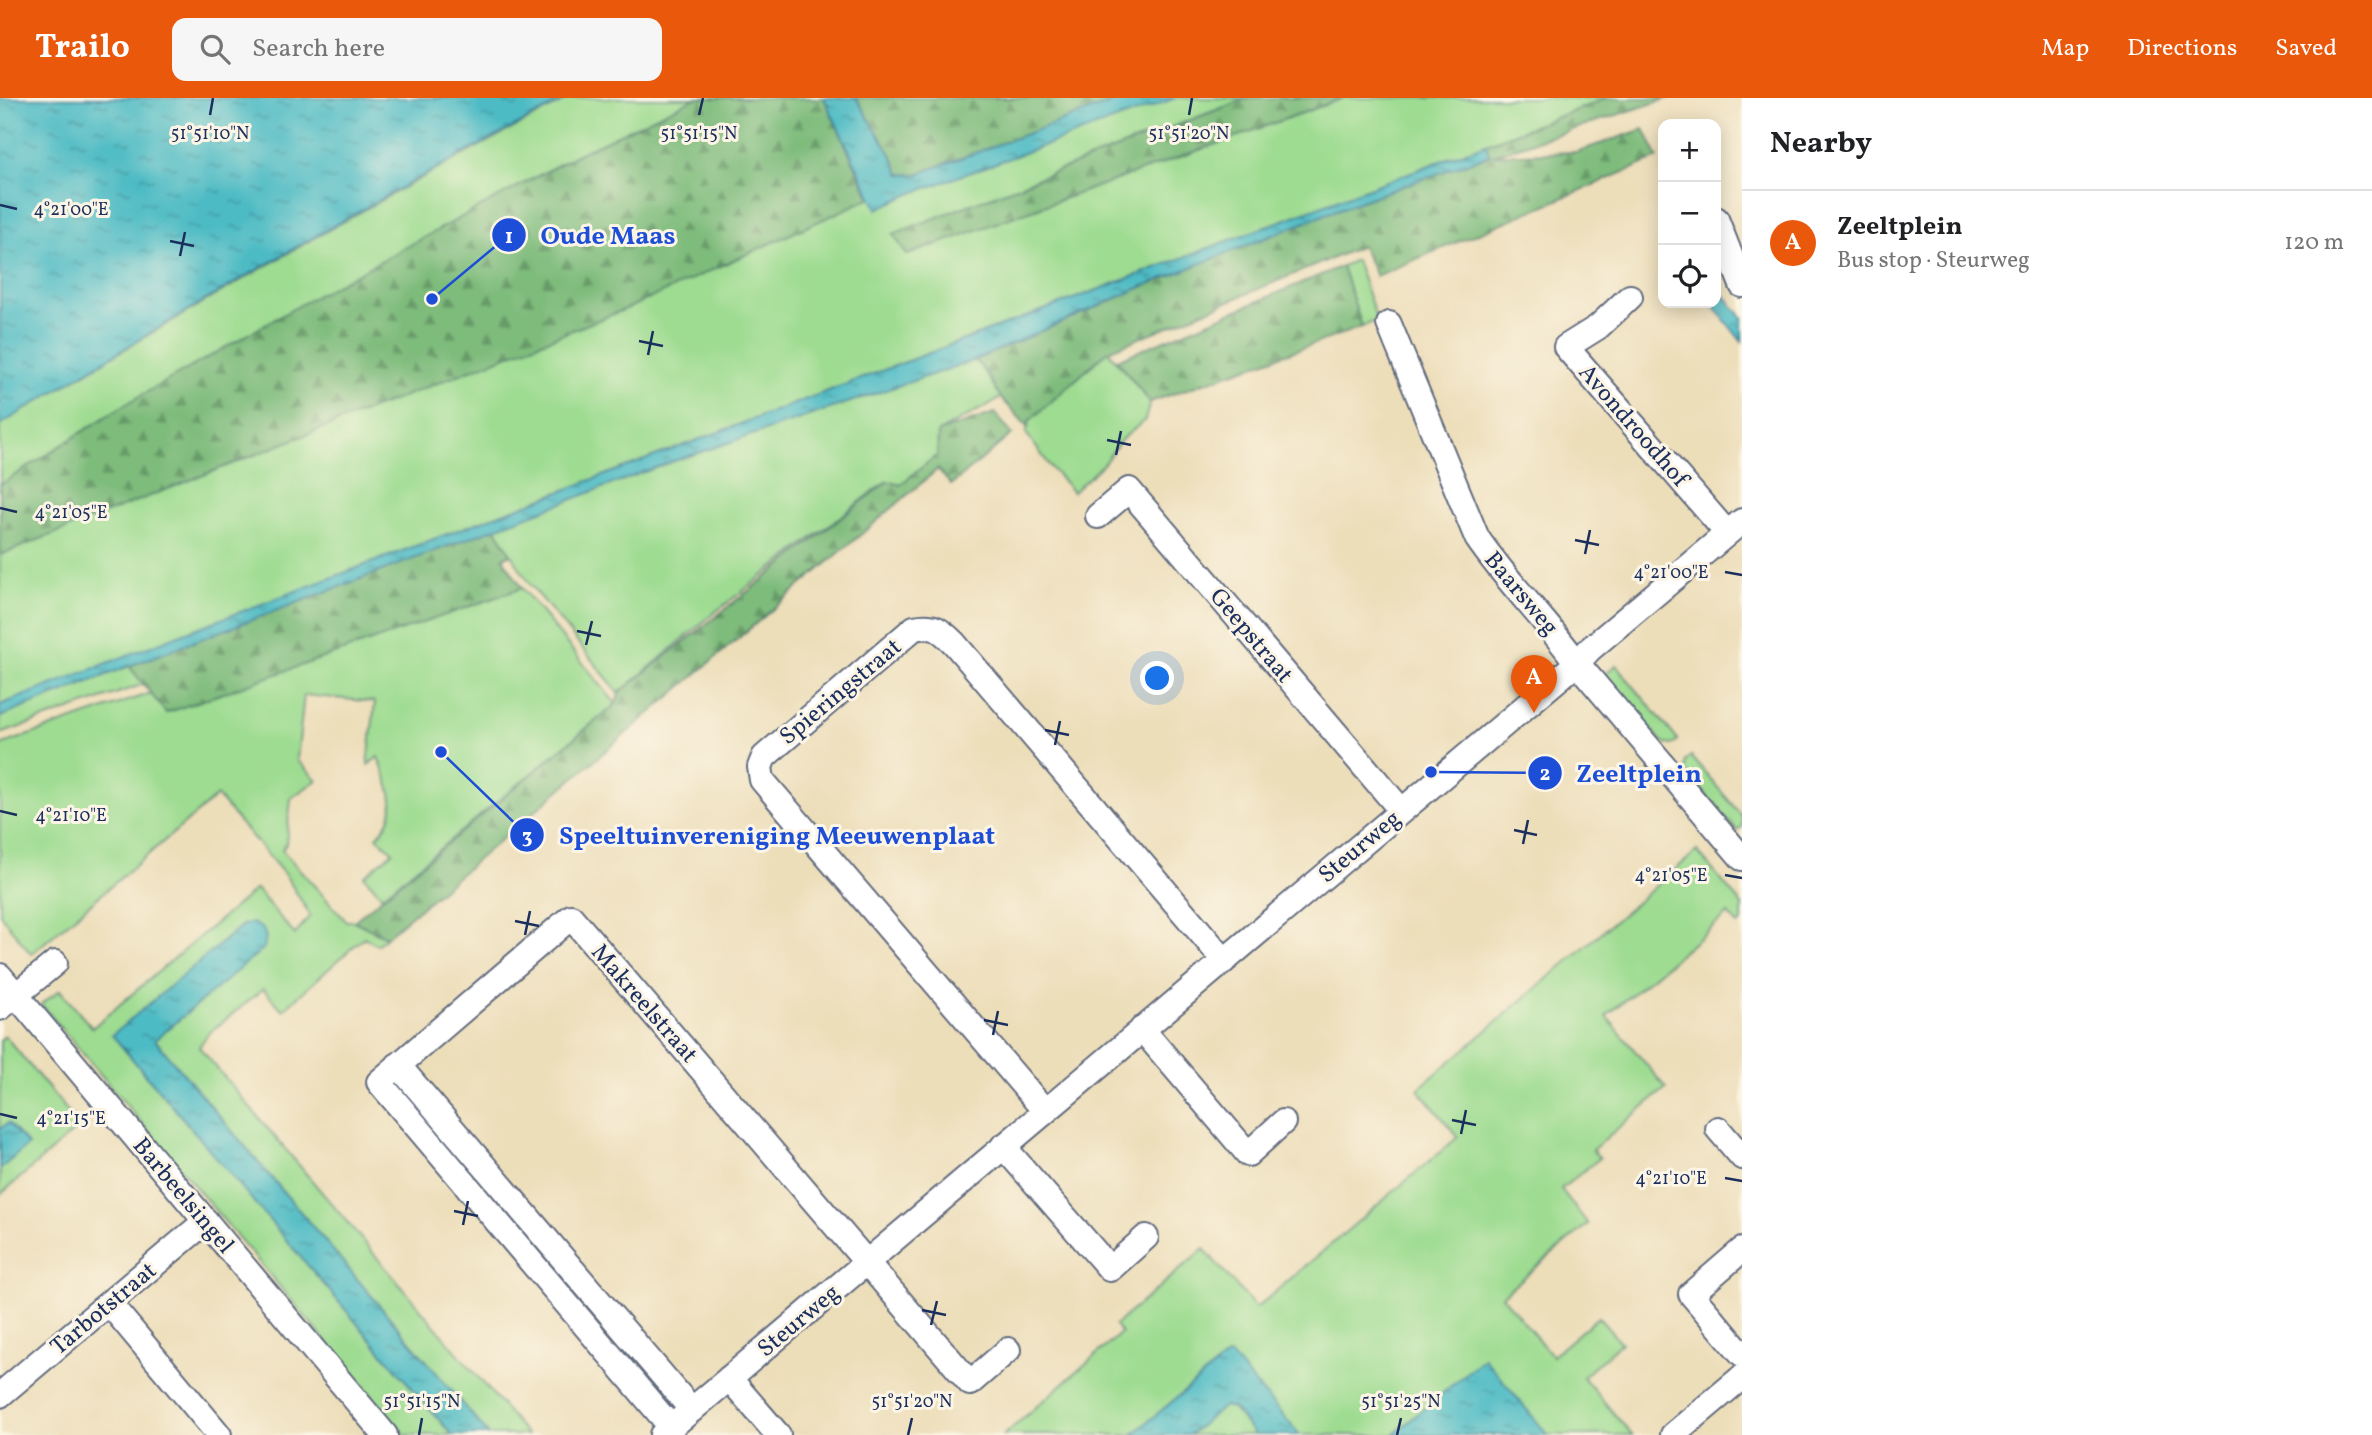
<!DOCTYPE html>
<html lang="en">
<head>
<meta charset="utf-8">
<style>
	body { margin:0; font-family:Vollkorn,serif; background:#f6f6f6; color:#202124 }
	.controls { position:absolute; right:21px; top:21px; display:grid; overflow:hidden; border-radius:14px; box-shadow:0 4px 18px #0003 }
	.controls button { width:63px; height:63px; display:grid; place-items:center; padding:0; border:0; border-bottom:2px solid #e0e0e0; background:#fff; color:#202124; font:35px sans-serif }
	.you { position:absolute; left:1158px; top:581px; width:24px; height:24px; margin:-18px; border:5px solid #fff; border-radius:50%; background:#1a73e8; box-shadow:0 0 0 10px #1a73e833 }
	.badge { display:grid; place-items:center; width:46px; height:46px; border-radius:50%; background:#ea580c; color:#fff; font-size:23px; font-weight:700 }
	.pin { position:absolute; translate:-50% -58px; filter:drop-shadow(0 2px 4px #0008) }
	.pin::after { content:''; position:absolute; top:37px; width:24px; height:21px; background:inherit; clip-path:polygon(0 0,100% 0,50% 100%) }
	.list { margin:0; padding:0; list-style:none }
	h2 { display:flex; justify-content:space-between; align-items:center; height:91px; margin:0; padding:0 28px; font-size:30px }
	h2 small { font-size:23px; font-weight:400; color:#757577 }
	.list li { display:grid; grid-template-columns:46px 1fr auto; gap:21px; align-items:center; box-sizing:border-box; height:105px; padding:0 28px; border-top:2px solid #e0e0e0 }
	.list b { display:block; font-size:26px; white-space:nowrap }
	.list p { margin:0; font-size:23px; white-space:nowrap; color:#757577 }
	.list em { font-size:23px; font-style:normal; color:#757577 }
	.icon { flex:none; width:38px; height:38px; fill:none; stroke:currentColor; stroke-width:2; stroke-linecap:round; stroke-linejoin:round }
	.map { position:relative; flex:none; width:1742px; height:1337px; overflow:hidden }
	header { display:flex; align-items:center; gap:42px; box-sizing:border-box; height:98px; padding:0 35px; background:#ea580c; color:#fff }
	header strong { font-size:33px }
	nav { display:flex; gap:38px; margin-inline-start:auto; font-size:24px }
	.search { width:490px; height:63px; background:#f6f6f6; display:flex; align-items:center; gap:18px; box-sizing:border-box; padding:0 24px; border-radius:14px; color:#757577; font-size:26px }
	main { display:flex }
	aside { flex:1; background:#fff }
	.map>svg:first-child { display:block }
</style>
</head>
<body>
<header>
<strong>Trailo</strong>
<div class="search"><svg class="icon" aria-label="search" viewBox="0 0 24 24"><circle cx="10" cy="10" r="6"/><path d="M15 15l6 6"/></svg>Search here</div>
<nav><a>Map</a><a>Directions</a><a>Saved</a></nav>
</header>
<main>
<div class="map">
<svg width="1742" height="1337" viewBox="0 0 1742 1337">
	<defs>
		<pattern id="forest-firs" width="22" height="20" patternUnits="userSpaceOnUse" patternTransform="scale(1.75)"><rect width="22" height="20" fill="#7ebc7b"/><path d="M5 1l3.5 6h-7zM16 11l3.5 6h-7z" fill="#669968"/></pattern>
		<pattern id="water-ripples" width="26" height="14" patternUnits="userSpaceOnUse" patternTransform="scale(1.75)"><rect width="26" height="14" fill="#4dbbc4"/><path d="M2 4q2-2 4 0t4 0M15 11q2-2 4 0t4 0" fill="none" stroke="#3f98a2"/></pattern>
	</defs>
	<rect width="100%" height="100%" fill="#fcf5e5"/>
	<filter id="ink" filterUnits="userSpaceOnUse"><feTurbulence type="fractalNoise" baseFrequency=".0143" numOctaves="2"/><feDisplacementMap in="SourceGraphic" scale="14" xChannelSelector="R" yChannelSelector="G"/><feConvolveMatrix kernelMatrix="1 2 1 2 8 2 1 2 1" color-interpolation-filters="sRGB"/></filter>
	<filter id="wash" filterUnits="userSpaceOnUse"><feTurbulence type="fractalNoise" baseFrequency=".00686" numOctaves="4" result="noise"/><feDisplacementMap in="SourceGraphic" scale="28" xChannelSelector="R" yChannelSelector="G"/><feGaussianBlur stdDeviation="1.57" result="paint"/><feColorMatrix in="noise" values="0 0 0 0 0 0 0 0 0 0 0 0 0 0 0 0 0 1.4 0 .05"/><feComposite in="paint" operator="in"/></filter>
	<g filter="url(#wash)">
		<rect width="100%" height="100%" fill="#eddeba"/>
		<path fill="#9edc91" stroke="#5c8678" stroke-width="2" d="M570 0H1248L894 136 907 157 1344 0H1608L431 442 0 607V327C187 212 376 102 570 0Z
			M1356 162 1377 222 1362 229 1342 168Z
			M1108 253 1150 304 1145 322 1121 342 1104 365 1073 394 1053 372 1026 335 1029 323Z
			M975 262 987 276 1001 300 938 334V357L900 387 887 383 714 515 619 595 529 485 495 430 671 364Z
			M522 490 616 606 382 798 364 778 393 754 377 739C404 711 389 689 378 659L368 667 375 604 304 597 297 662 317 682 291 700 286 746 282 752 346 823H354L386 839 377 847 364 839 283 912 263 891 208 936 199 949 527 1337H489L155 942 264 850 242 827 220 846 123 950 452 1337H405L41 906 60 892 92 930 256 791 295 837 310 817 286 778 217 698 31 856 0 816V647L151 595 167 614Z
			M1616 567 1678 642 1672 647 1663 645 1604 577Z
			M129 568 144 586 0 636V619Z
			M1691 658 1742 718V729L1737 733 1685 673 1686 662Z
			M1697 753 1742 807V824L1738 827 1728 816 1606 918 1666 990 1592 1052 1600 1060 1561 1091 1588 1126 1502 1198 1552 1258 1598 1219 1621 1245 1583 1279 1632 1337H1548L1484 1261 1393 1337H1300L1231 1258 1228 1257 1132 1337H1004L1121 1235 1115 1227 1204 1151 1256 1210 1458 1039 1418 991Z
			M5 938 80 1028 0 1097V1071L27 1047 8 1025 0 1031V942Z
			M1223 1308 1232 1310 1255 1337H1189Z"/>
		<path fill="url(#forest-firs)" stroke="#4c766c" stroke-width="2" d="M695 0H824L870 100 631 209 0 457V387L119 310 321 195 582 54Z
			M856 0H1124L915 77 900 76 892 58Z
			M1248 0H1344L907 157 893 136Z
			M1608 0H1669L1493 57 1576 54 1644 31 1658 60 1376 178 1362 148 1108 253 1029 323 1028 329 1001 300 987 276 975 262 1144 188 1336 112 1489 57 1486 46Z
			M1342 168 1362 229 1150 304 1117 262Z
			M995 315 1012 336 951 387 938 371 386 839 354 823 616 606 619 595 888 383 900 387 937 357 938 334Z
			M495 430 511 456 503 460 522 490 166 615 129 568Z"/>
		<path fill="url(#water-ripples)" stroke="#347591" stroke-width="2" d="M0 0H569C375 100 186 211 0 327Z
			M824 0H856L892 58 900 76 915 77 1124 0H1176L910 96 877 111Z
			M1486 46 1489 57 1336 112 1144 188 975 262 671 364 129 568 0 619V607L184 535Z
			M1716 187 1742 219V244L1711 205H1716Z
			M253 825 263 831 266 839 264 850 155 942 489 1337H452L112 937 243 827Z
			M8 1025 28 1047 0 1071V1031Z
			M1228 1257 1231 1258 1300 1337H1255L1233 1310 1224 1308 1189 1337H1132Z
			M1484 1260 1548 1337H1393Z"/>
	</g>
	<g filter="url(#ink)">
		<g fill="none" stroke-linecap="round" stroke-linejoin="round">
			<defs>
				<path id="minor" d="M1716 121 1742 187
					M1630 199 1598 229 1566 249 1727 435
					M1389 226 1477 440C1507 484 1546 522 1577 565L1742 760
					M1098 418 1129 392 1401 712
					M55 865 16 897 385 1337
					M0 878 16 897 0 910
					M1142 931 1248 1056 1283 1024
					M398 967 692 1312
					M1045 1013 762 682 760 669 764 659 914 530C934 526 940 531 954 545L1224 862
					M1718 1031 1742 1059
					M1003 1048 1110 1171 1146 1139
					M1742 1152 1691 1196 1742 1256
					M109 1205 219 1337
					M729 1280 778 1337
					M0 1297 206 1123
					M671 1329 379 984 571 819 970 1285 1008 1252
					M662 1337 1577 565 1590 551 1742 423
					M1673 1337 1742 1279"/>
			</defs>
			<use href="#minor" stroke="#646c7e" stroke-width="28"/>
			<use href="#minor" stroke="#fff" stroke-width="24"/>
		</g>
	</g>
	<path fill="none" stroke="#1b2f5e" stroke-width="2.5" d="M210 17 213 0M699 17 703 0M1189 17 1192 0M0 107 17 111M170 143 194 148M180 158 185 134M639 243 663 248M648 257 653 233M1107 342 1131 347M1116 357 1121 333M0 410 17 414M1575 442 1599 447M1585 456 1590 432M1725 474 1742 477M577 533 601 538M586 547 592 523M1045 632 1069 637M1055 647 1060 623M0 713 17 717M1514 732 1537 737M1523 746 1528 722M1725 777 1742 780M515 823 539 828M525 837 530 813M984 922 1008 927M993 937 998 913M0 1016 17 1020M1452 1022 1476 1027M1461 1036 1466 1012M1725 1080 1742 1083M454 1113 478 1118M463 1127 468 1103M922 1212 946 1217M931 1227 937 1203M419 1337 422 1320M908 1337 912 1320M1397 1337 1401 1320"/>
	<g text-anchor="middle" stroke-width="6" stroke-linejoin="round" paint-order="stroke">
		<g font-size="24" fill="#1b2f5e" stroke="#fcf5e5">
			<text transform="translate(1634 327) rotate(49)" y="8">Avondroodhof</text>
			<text transform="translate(1522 495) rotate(50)" y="8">Baarsweg</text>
			<text transform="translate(1252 537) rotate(50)" y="8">Geepstraat</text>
			<text transform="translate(840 593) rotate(-40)" y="8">Spieringstraat</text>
			<text transform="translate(1359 748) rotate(-40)" y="8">Steurweg</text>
			<text transform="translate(645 905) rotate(49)" y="8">Makreelstraat</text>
			<text transform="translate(184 1097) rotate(50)" y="8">Barbeelsingel</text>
			<text transform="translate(103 1210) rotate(-40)" y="8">Tarbotstraat</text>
			<text transform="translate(798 1222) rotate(-40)" y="8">Steurweg</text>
		</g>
	</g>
	<g font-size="18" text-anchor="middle" fill="#1b2f5e" stroke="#fcf5e5" stroke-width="6" stroke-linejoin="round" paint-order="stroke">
		<text x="210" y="41">51°51'10"N</text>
		<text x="699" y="41">51°51'15"N</text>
		<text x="1189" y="41">51°51'20"N</text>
		<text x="71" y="117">4°21'00"E</text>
		<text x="71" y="420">4°21'05"E</text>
		<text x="1671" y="480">4°21'00"E</text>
		<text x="71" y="723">4°21'10"E</text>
		<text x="1671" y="783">4°21'05"E</text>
		<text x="71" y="1026">4°21'15"E</text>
		<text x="1671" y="1086">4°21'10"E</text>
		<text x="422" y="1309">51°51'15"N</text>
		<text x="912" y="1309">51°51'20"N</text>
		<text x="1401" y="1309">51°51'25"N</text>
	</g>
	<path fill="none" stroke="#1d4ed8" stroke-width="2.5" d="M432 201L509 137M1431 674L1545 675M441 654L527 737"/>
	<g fill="#1d4ed8" stroke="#fcf5e5" stroke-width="2.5">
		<circle cx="432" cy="201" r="7"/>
		<circle cx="1431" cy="674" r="7"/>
		<circle cx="441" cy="654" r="7"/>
		<circle cx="509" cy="137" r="18"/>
		<circle cx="1545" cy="675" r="18"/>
		<circle cx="527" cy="737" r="18"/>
	</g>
	<g font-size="21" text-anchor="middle" font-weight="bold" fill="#fff">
		<text x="509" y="145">1</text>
		<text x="1545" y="682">2</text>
		<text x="527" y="745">3</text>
	</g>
	<g font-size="26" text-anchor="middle" font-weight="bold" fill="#1d4ed8" stroke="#fcf5e5" stroke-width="6" stroke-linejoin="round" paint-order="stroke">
		<text x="608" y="146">Oude Maas</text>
		<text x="1639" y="684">Zeeltplein</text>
		<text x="777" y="746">Speeltuinvereniging Meeuwenplaat</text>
	</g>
</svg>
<div class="controls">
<button>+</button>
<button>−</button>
<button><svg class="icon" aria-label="locate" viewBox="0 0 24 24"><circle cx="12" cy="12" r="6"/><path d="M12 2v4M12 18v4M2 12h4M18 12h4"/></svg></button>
</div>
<div class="you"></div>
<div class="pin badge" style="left:1534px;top:615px">A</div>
</div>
<aside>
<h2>Nearby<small></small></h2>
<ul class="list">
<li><span class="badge">A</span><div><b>Zeeltplein</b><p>Bus stop · Steurweg</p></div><em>120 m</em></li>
</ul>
</aside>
</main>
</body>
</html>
